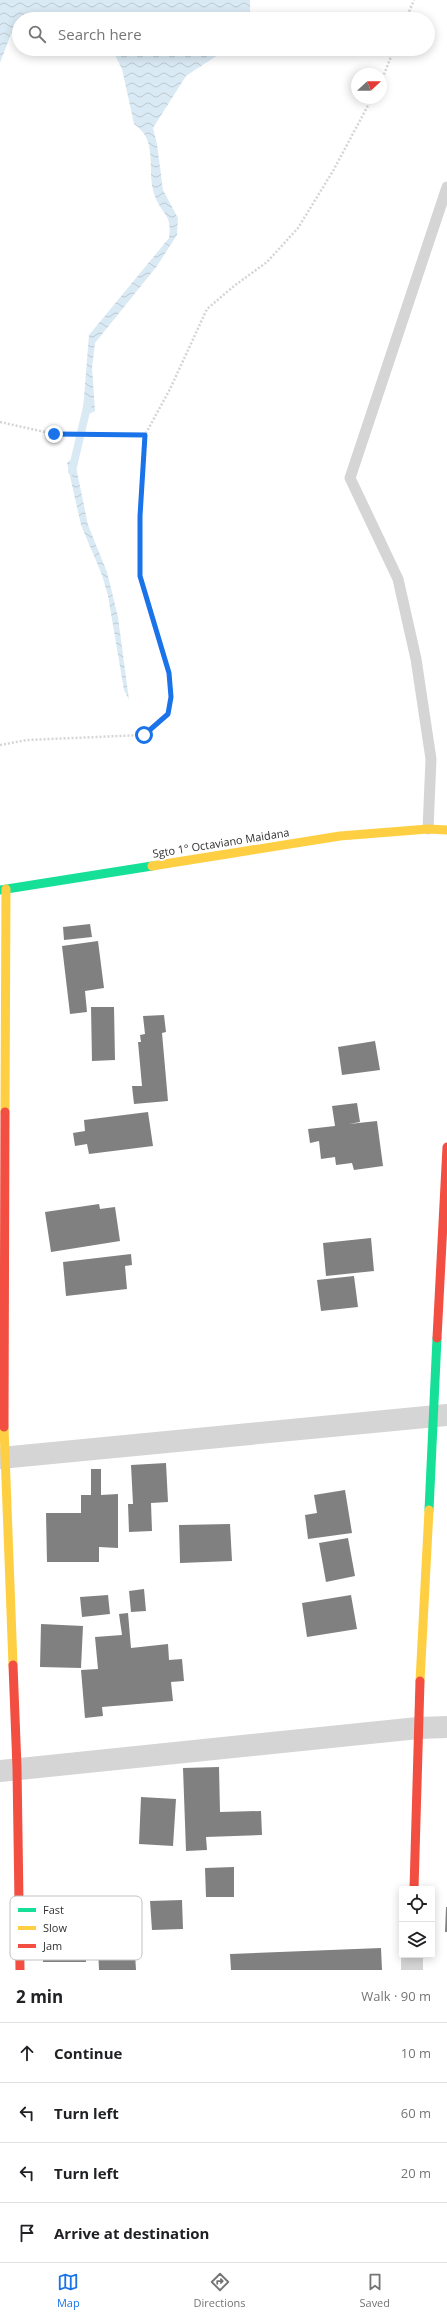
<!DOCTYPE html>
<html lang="en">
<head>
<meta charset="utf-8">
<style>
	body { margin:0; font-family:"Open Sans",sans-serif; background:#f2f2f2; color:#202124 }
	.controls { position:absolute; right:12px; bottom:12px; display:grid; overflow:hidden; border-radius:4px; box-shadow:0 2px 10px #0003 }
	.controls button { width:36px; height:36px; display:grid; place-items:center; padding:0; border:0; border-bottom:1px solid #e0e0e0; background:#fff; color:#202124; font:20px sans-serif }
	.compass { position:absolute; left:351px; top:68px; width:36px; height:36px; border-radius:50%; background:#fff; box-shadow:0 2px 10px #0003; rotate:68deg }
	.stop { position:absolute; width:12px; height:12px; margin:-9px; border:3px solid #1a73e8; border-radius:50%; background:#fff }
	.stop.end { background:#1a73e8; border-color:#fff; box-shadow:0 1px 4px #0008 }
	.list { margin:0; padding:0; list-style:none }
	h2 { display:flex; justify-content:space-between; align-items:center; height:52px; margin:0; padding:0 16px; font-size:17px }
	h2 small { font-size:13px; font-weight:400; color:#757577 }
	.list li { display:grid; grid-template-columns:26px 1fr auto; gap:12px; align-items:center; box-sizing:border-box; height:60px; padding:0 16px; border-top:1px solid #e0e0e0 }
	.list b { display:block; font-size:15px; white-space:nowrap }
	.list em { font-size:13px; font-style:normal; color:#757577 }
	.icon { flex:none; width:22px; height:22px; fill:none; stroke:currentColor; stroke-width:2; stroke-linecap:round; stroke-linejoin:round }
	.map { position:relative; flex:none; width:447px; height:1970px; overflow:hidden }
	.search { position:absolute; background:#fff; box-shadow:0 2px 10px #0003; left:12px; right:12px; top:12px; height:44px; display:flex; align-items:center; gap:10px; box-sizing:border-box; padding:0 14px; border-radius:22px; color:#757577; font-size:15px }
	.sheet { height:292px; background:#fff }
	nav { display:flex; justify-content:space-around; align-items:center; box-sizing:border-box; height:56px; border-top:1px solid #e0e0e0; background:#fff; font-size:11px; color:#757577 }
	nav a { display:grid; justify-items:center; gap:2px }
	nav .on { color:#1a73e8 }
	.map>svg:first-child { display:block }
</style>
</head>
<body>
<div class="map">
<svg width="447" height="1970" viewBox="0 0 447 1970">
	<defs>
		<pattern id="water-waves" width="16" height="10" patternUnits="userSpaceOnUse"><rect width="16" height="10" fill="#daeaf4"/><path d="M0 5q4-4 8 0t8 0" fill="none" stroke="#bcc9d2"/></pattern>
	</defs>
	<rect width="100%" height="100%" fill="#fff"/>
	<path fill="url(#water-waves)" d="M0 0H250V12L246 19H19V31L11 34 0 63Z
		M112 49H227L186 76 153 128 157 144 163 190 178 218 177 235 157 266 95 343 92 368 95 411 89 414 83 410 89 335 169 238C172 214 164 217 156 199 148 181 153 164 149 146 147 136 142 130 134 124L122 69Z
		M70 460 75 462 88 525 107 572 118 617 129 700 124 690 108 596 102 575 81 525 67 463Z"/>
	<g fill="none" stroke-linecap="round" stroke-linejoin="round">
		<path stroke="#daeaf4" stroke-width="8" d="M72 471 88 403"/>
	</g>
	<path fill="#808080" d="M90 924 92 937 64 940 63 927Z
		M98 941 104 988 85 991 87 1012 70 1014 62 946Z
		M91 1007H114L115 1060 92 1061Z
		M164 1015 166 1032 162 1033 168 1101 134 1104 132 1086H142L138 1042H141L140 1035 145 1034 143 1016Z
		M375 1041 380 1070 342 1075 338 1047Z
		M357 1103 360 1122 349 1124 377 1121 383 1166 354 1170 352 1163 336 1165 335 1157 321 1159 319 1141 310 1143 308 1129 335 1126 332 1106Z
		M148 1112 153 1146 89 1154 87 1144 75 1146 73 1133 85 1131 84 1120Z
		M99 1204 100 1209 115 1207 120 1241 51 1252 45 1212Z
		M371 1238 374 1271 326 1276 323 1243Z
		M131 1254 132 1265 125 1266 127 1289 66 1296 63 1262Z
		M354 1276 358 1307 321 1311 317 1280Z
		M166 1463 168 1502 151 1503 152 1531 129 1532 128 1504H133L131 1465Z
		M91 1469H101V1495L118 1494V1548L99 1547V1562H47L46 1513H81V1495H91Z
		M345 1490 352 1533 308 1539 305 1515 317 1513 314 1495Z
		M230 1524 232 1561 180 1563 179 1525Z
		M348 1538 355 1576 326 1582 319 1543Z
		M144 1589 146 1611 131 1612 129 1591Z
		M108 1595 110 1614 82 1617 80 1597Z
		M351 1595 357 1629 307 1637 302 1603Z
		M128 1613 131 1648 168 1644 169 1660 182 1659 184 1681 171 1682 173 1701 102 1707 103 1716 85 1718 81 1670 98 1669 95 1637 122 1635 119 1614Z
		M41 1624 83 1626 81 1668 40 1667Z
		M219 1767 220 1812 261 1811 262 1835 206 1837 207 1850 186 1851 183 1768Z
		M141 1797 176 1799 173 1846 139 1844Z
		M234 1867V1897H206L205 1868Z
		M182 1900 183 1929 152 1930 150 1901Z
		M446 1907H447V1932H445Z
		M44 1933H86V1962H43Z
		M115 1948V1954H135L136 1970H99L98 1949Z
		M381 1948 382 1970H231L230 1954Z"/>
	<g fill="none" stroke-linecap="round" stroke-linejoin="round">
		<path stroke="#d5d5d5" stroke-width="2.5" stroke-dasharray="2 2" stroke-linecap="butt" d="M406 19 414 0
			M381 82 394 49
			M0 422 54 434 145 435 170 389 207 309 234 286 267 262 298 228 333 171 372 98
			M0 745 27 740 143 735 168 714 171 697 169 673 140 576V516L145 435"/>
		<path stroke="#d5d5d5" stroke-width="11" d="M428 829 431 759 416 659 398 579 350 478 447 187"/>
		<path stroke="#d5d5d5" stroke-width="22" d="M0 1458 447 1415
			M0 1771 418 1728 447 1727
			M412 1970V1955"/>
		<path stroke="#16e098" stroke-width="9" d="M0 890 152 866
			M429 1510 437 1338"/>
		<path stroke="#ffcf43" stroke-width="9" d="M152 866 340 836 428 829 447 830
			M5 1112 6 889
			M4 1427 13 1665
			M420 1681 429 1510"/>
		<path stroke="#f24e42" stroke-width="9" d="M437 1338 447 1147
			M4 1427 5 1112
			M13 1665 17 1768 20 1970
			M414 1889 420 1681"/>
	</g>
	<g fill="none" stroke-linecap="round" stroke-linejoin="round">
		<path stroke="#1a73e8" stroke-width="5" d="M54 434 145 435 140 516V576L169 673 171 697 168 714 144 735"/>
	</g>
	<g text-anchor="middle" stroke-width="4" stroke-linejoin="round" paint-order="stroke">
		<g font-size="11" fill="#313131" stroke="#fff">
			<text transform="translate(221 843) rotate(-9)" y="4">Sgto 1° Octaviano Maidana</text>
		</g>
	</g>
	<rect x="10" y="1896" width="132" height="64" rx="6" fill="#fff" stroke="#c1c1c1" stroke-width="1"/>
	<rect x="18" y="1908" width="18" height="4" fill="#16e098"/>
	<rect x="18" y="1926" width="18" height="4" fill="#ffcf43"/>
	<rect x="18" y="1944" width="18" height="4" fill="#f24e42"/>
	<g font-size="11" fill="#313131">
		<text x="43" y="1914">Fast</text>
		<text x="43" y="1932">Slow</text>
		<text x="43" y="1950">Jam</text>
	</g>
</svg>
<div class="controls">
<button><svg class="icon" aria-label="locate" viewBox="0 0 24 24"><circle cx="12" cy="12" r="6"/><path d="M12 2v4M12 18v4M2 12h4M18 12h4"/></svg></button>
<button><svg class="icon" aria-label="layers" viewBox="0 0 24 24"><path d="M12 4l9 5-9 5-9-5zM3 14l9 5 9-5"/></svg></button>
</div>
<svg class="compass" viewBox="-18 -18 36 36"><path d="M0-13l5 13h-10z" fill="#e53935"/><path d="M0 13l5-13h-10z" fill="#757577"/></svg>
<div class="stop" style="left:144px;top:735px"></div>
<div class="stop end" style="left:54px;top:434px"></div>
<div class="search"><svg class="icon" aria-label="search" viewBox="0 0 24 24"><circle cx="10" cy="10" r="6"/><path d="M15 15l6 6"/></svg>Search here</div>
</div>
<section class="sheet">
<h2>2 min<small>Walk · 90 m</small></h2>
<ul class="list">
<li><svg class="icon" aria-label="ahead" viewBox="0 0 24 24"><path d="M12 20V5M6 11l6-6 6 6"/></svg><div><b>Continue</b></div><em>10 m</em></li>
<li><svg class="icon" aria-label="left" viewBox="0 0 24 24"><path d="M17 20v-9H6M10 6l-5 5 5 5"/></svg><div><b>Turn left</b></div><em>60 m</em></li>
<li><svg class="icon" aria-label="left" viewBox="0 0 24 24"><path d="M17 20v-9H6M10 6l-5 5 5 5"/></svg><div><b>Turn left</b></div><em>20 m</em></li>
<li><svg class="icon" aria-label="arrive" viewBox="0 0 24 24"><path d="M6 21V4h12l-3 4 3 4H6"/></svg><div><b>Arrive at destination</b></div></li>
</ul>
</section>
<nav>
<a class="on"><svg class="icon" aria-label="map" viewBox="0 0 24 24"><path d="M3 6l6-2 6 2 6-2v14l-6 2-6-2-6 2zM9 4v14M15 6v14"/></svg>Map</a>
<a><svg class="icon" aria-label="directions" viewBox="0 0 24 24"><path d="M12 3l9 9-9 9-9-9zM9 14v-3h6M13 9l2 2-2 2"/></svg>Directions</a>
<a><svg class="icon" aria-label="saved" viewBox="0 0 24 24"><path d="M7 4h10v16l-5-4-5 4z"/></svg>Saved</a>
</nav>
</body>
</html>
